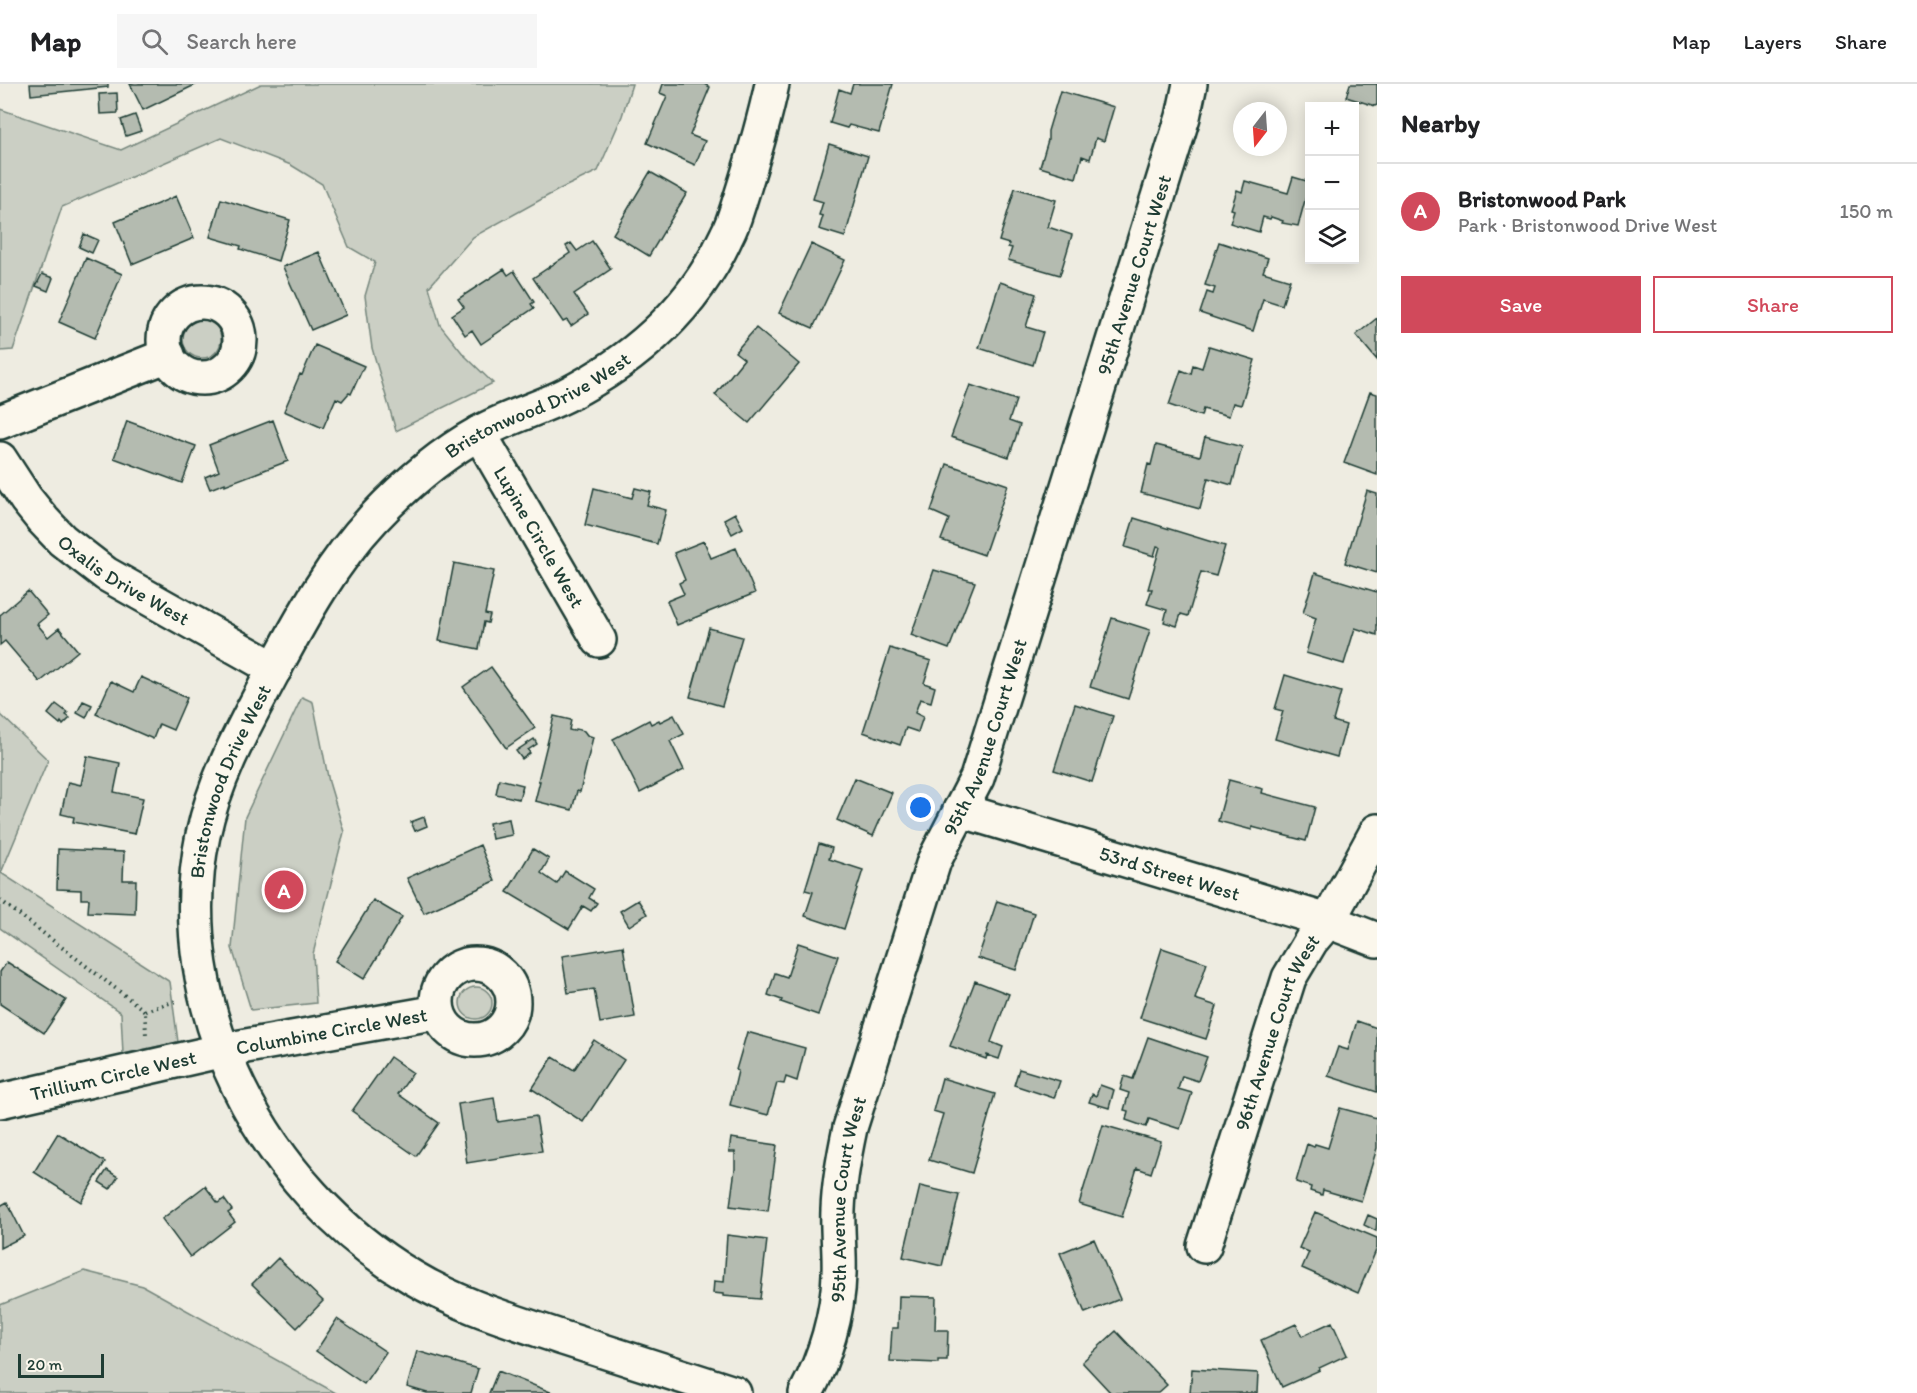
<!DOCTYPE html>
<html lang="en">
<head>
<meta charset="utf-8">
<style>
	body { margin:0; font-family:Itim,sans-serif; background:#f6f6f6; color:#202124 }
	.controls { position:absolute; right:18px; top:18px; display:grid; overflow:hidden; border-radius:0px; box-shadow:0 3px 15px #0003 }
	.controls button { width:54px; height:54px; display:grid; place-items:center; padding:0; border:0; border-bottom:2px solid #e0e0e0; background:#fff; color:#202124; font:30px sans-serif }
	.compass { position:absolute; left:1233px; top:18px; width:54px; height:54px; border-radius:50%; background:#fff; box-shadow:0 3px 15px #0003; rotate:197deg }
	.scale { position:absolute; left:18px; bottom:15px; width:86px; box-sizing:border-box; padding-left:6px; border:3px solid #1f3d34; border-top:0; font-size:16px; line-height:21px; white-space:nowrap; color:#1f3d34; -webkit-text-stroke:4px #fbf7ec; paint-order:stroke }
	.you { position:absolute; left:921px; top:724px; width:21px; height:21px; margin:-15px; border:4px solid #fff; border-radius:50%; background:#1a73e8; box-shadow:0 0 0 9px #1a73e833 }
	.badge { display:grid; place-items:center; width:39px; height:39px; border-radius:50%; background:#d1495b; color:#fff; font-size:20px; font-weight:700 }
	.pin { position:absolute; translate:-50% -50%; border:3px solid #fff; box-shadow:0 2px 6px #0006 }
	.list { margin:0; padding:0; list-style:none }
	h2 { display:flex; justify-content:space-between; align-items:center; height:78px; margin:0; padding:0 24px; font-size:26px }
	h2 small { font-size:20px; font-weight:400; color:#757577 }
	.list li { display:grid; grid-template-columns:39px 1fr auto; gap:18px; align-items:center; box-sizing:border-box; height:96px; padding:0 24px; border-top:2px solid #e0e0e0 }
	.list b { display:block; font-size:22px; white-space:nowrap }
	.list p { margin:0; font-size:20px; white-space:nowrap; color:#757577 }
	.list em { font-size:20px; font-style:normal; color:#757577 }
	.actions { display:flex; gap:12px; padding:18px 24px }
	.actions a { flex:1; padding:14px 0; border:2px solid #d1495b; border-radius:0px; text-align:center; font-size:21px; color:#d1495b }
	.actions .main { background:#d1495b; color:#fff }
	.icon { flex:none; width:33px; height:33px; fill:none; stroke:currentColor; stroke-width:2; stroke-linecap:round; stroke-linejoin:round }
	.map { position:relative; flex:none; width:1377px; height:1309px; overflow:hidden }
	header { display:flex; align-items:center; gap:36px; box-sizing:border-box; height:84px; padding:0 30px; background:#fff; border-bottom:2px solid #e0e0e0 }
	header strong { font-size:28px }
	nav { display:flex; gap:33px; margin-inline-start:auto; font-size:21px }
	.search { width:420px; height:54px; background:#f6f6f6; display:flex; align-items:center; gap:15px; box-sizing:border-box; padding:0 21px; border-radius:0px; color:#757577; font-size:22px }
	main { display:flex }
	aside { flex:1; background:#fff }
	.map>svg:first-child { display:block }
</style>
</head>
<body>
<header>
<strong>Map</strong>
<div class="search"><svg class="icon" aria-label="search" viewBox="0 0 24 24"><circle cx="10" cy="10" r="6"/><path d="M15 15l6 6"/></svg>Search here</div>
<nav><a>Map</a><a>Layers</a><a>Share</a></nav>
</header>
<main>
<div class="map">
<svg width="1377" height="1309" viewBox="0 0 1377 1309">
	<rect width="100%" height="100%" fill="#eeece1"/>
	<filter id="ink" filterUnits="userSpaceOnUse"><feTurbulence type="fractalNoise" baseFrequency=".0167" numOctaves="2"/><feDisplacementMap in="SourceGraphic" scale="12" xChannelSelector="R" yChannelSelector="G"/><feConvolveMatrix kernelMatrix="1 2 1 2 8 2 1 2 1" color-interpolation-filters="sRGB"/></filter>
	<g filter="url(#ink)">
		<path fill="#cbcfc4" stroke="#75867c" stroke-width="1.5" d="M261 0H632L622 32 598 87 560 105 473 153 429 203 440 241 464 271 493 299 396 347 372 264 365 212 375 178 349 163 322 100 291 81 221 54 62 123 13 266 0 267V25L121 66Z
			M183 255a19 19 0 1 1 38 0a19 19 0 1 1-38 0Z
			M302 613 313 618 329 698 344 748 313 870 316 919 251 926 232 864 245 733Z
			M0 630 48 676 1 789 170 898 178 958 123 970 121 929 0 844Z
			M460 919a16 16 0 1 1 32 0a16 16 0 1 1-32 0Z
			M84 1187 143 1202 336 1309H0V1221Z"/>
		<path fill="#b4bbb0" stroke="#1f3d34" stroke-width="1.5" d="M30 0H108V3L31 11Z
			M130 0H197L143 26Z
			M663 0H704L710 3 690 51 705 57 695 81 647 59 667 12 660 9Z
			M853 0H893L879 49 849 41 847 44 830 39 839 5 850 9Z
			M1350 0H1377V21L1375 22 1346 13Z
			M1060 7 1114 23 1104 57 1096 54 1090 75 1082 72 1076 94 1040 83 1048 56V47Z
			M117 9 118 29 100 30 99 10Z
			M135 31 141 47 126 52 121 36Z
			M829 60 868 72 845 153 819 145 823 132 819 131 823 118 813 115Z
			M650 88 687 109 649 172 613 150Z
			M1293 93 1310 98 1298 142 1282 139 1283 137 1271 133 1270 135 1263 133 1259 148 1230 139 1234 126 1231 125 1237 106 1242 108 1245 97 1288 109Z
			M1015 104 1056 116 1048 143 1072 151 1060 191 1008 176 1012 164 1008 163 1009 160 999 157Z
			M176 112 194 154 132 180 115 138Z
			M221 115 290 136 278 177 240 165 241 162 210 153Z
			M84 150 98 156 92 169 79 163Z
			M592 157 611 185 574 210 588 230 571 242 567 236 563 238 533 194 570 169 566 162 571 159 577 167Z
			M1219 158 1268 174 1263 188 1290 196 1282 221 1263 215 1253 247 1200 229 1207 208 1213 210 1215 204 1205 201Z
			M811 160 845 176 813 244 779 229Z
			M319 168 346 231 311 246 283 183Z
			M86 174 122 190 95 254 59 238Z
			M504 185 508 191 514 187 534 218 531 220 534 224 481 260 472 246 465 251 452 231 464 223 458 215Z
			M42 190 53 194 48 207 36 202Z
			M1000 198 1036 210 1026 243 1043 248 1033 281 979 264Z
			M1377 234V276L1356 251Z
			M756 244 799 280 749 339 715 311 744 275 735 268Z
			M315 261 364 282 351 310 349 309 342 317 336 314 323 344 284 327 300 290 302 291Z
			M1209 262 1255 276 1241 321 1233 319 1229 332 1203 325 1201 332 1169 321 1181 286 1191 290 1193 281 1202 284Z
			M970 301 1016 316 1009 337 1020 341 1009 373 951 353Z
			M1370 308 1377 310V391L1344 379Z
			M273 336 288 377 225 401V399L210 405 205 393 219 387 209 361Z
			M127 337 196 362 182 399 114 374Z
			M1205 353 1242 363 1232 401 1208 394 1200 425 1141 409 1148 380 1151 381 1156 361 1200 372Z
			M947 380 1008 401 984 471 941 456 949 435 931 427Z
			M594 404 632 414 635 404 651 408 647 421 666 426 657 460 585 441Z
			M1367 407 1377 410V489L1345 479Z
			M735 429 743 444 732 450 724 435Z
			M1134 434 1225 462 1216 492 1201 488 1188 532 1181 530 1177 542 1164 538 1167 526 1147 520 1152 505H1148L1160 463 1157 462 1154 472 1125 463Z
			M704 457 711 474 736 464 755 509 677 541 667 517 684 510 679 499 685 496 674 469Z
			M454 479 494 487 485 530 490 531 488 539 484 538 479 565 439 557Z
			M934 486 975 498 949 565 911 551Z
			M1315 489 1377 508V551L1355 544 1344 580 1306 569 1316 534 1303 529Z
			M28 507 48 531 37 540 48 553 59 544 78 567 40 598 5 557 0 561V531Z
			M1112 534 1150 546 1128 615 1090 603Z
			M709 544 742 553 722 622 690 613Z
			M890 564 931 577 924 599 935 603 931 618 920 615 915 629 923 633 918 648 906 644 900 661 863 648Z
			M491 583 535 644 506 664 463 603Z
			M1285 591 1341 608 1333 637 1346 641 1337 673 1275 655 1283 627 1275 625Z
			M141 593 187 614 173 646 159 640 153 655 96 630 111 597 134 608Z
			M83 617 92 621 86 634 77 629Z
			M56 620 68 629 66 631 70 634 63 641 61 638 60 640 48 630Z
			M1075 620 1113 632 1092 698 1054 686Z
			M674 631 684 650 670 657 684 686 640 709 613 655 649 636 651 640 659 636 660 638Z
			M554 632 571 636 569 646 573 647 576 645 584 647 587 651 593 653 580 708 577 707 572 726 535 717 540 697H538Z
			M534 655 537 660 528 666 530 669 522 675 516 667Z
			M87 672 120 679 114 708 143 714 135 750 73 738 74 733 61 730 68 698 81 701Z
			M855 694 892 709 873 752 837 736Z
			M499 695 523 701 519 715 496 710Z
			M1229 696 1263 705 1262 709 1315 723 1306 757 1252 743V746L1218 737Z
			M424 733 427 742 415 747 411 738Z
			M509 735 512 751 492 755 489 739Z
			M819 760 832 764 829 775 863 786 844 845 805 832 813 808 805 806Z
			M480 761 495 797 424 829 407 794Z
			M58 765 124 768 123 796H136L135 830 88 828 89 815H81V806L57 805Z
			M533 765 549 775 541 789 557 800 565 787 594 805 589 814 597 819 591 827 583 822 569 845 507 808Z
			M373 816 402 833 364 895 335 877Z
			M638 816 647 830 629 842 620 827Z
			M997 817 1034 829 1016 886 978 874Z
			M798 859 838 872 818 931 781 918 782 916 768 911 775 889 787 893Z
			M623 862 635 933 600 939 594 905 568 909 562 872Z
			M1162 864 1207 879 1195 915 1217 922 1206 955 1140 934Z
			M7 878 66 916 44 949 0 920V888Z
			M975 897 1009 910 991 958 1003 963 999 975 987 971 986 975 950 962Z
			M1357 937 1377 944V1008L1328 992 1338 963 1348 966Z
			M747 948 805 964 797 997 786 993 784 1000 777 999 768 1031 730 1021 738 987 736 986Z
			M1148 953 1207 973 1198 997 1182 992 1178 1005 1192 1009 1180 1045 1149 1035 1146 1043 1126 1036 1128 1027 1124 1026 1129 1009 1120 1006 1124 992 1133 995Z
			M594 956 624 976 583 1038 532 1005 553 973 574 986Z
			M390 973 413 989 398 1010 439 1039 416 1072 352 1027Z
			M1019 985 1060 997 1054 1014 1014 1001Z
			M942 994 995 1010 972 1089 929 1076 943 1030 933 1027Z
			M1100 1001 1114 1006 1109 1024 1089 1018 1092 1010 1096 1012Z
			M494 1014 498 1038 536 1032 542 1067 467 1079 458 1020Z
			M1340 1024 1377 1034V1064L1361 1117 1323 1106 1322 1111 1310 1107 1311 1103 1296 1098 1307 1060 1314 1063 1315 1060 1328 1064Z
			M1103 1041 1161 1058 1151 1089 1137 1084 1122 1133 1079 1120Z
			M58 1049 105 1078 81 1118 34 1088Z
			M731 1054 777 1061 768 1127 730 1122 735 1085V1068H729Z
			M107 1086 118 1093 110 1105 99 1098Z
			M205 1102 218 1119 224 1115 232 1126 228 1129 235 1138 190 1173 162 1135Z
			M920 1102 959 1111 942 1182 903 1173Z
			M7 1118 24 1152 0 1164V1122Z
			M1315 1128 1377 1154V1164L1358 1209 1302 1184 1309 1168 1299 1164Z
			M1368 1131 1377 1135 1376 1147 1364 1141Z
			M727 1151 767 1156 760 1215 723 1212V1210L713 1209 714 1197 724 1198Z
			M1094 1155 1120 1215 1085 1229 1060 1169Z
			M278 1174 323 1217 297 1244 252 1200Z
			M899 1212 936 1213 935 1246H948L947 1276H938V1279L890 1277 892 1244H898Z
			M337 1235 386 1268 364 1300 316 1267Z
			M1332 1238 1347 1271 1319 1284 1320 1286 1282 1303 1261 1256 1296 1240 1302 1252Z
			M1116 1247 1167 1301 1158 1309H1111L1082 1278Z
			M417 1267 478 1285 471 1309H427L407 1303Z
			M1192 1285 1258 1289 1257 1309H1190Z
			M498 1287 553 1309H489Z"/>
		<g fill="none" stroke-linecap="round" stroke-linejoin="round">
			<defs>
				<g id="minor">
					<circle cx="202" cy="256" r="38"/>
					<path d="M0 338 168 271"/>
					<path id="s1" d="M479 349 599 556"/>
					<path id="s2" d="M0 375 26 415 43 436 62 456 106 490 275 585"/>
					<path id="s3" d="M960 726 1328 837 1377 856"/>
					<circle cx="475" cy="918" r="38"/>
					<path id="s4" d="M0 1017 224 966 438 928"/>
					<path id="s5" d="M1204 1162 1289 894 1311 857 1328 837 1377 747"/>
					<path id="s6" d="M734 1309C678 1291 622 1273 566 1255 513 1237 460 1222 412 1193 265 1106 167 922 203 751 216 690 247 637 276 582 304 530 332 479 373 435 404 402 441 370 481 348 508 333 538 325 566 311 636 275 694 224 727 151 733 140 736 128 740 116 752 78 764 39 772 0"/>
					<path id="s7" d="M806 1309C825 1274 838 1230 839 1190 840 1169 837 1147 838 1126 839 1098 844 1072 850 1044L934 777 977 694 1183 33 1190 0"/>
				</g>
			</defs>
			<use href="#minor" stroke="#1f3d34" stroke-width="38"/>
			<path stroke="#1f3d34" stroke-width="4" stroke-dasharray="1.5 4.5" stroke-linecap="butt" d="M0 816 145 927 146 952
				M145 927 179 916"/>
			<use href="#minor" stroke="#fbf7ec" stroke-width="33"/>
		</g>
	</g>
	<g text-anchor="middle" stroke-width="4.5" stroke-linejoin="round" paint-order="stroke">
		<g font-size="20" fill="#1f3d34" stroke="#fbf7ec">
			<text dy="7" stroke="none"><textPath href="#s7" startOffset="1172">95th Avenue Court West</textPath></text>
			<text dy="7" stroke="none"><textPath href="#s6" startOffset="1426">Bristonwood Drive West</textPath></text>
			<text dy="7" stroke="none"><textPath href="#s1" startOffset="120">Lupine Circle West</textPath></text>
			<text dy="7" stroke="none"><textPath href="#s2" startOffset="176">Oxalis Drive West</textPath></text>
			<text dy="7" stroke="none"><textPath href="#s7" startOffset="686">95th Avenue Court West</textPath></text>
			<text dy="7" stroke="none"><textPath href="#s6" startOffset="922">Bristonwood Drive West</textPath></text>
			<text dy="7" stroke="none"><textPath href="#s3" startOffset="219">53rd Street West</textPath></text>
			<text dy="7" stroke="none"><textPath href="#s4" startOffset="339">Columbine Circle West</textPath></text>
			<text dy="7" stroke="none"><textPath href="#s5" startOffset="226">96th Avenue Court West</textPath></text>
			<text dy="7" stroke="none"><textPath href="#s4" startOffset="116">Trillium Circle West</textPath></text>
			<text dy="7" stroke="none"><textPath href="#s7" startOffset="200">95th Avenue Court West</textPath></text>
		</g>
	</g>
</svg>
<div class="controls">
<button>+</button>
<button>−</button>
<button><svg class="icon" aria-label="layers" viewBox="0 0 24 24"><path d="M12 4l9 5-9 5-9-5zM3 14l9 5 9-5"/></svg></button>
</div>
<svg class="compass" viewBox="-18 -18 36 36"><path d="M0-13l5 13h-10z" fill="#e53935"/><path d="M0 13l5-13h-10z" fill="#757577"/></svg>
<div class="scale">20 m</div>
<div class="you"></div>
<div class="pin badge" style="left:284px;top:806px">A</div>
</div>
<aside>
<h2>Nearby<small></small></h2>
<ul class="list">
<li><span class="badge">A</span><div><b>Bristonwood Park</b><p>Park · Bristonwood Drive West</p></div><em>150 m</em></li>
</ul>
<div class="actions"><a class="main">Save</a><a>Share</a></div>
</aside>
</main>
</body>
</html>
